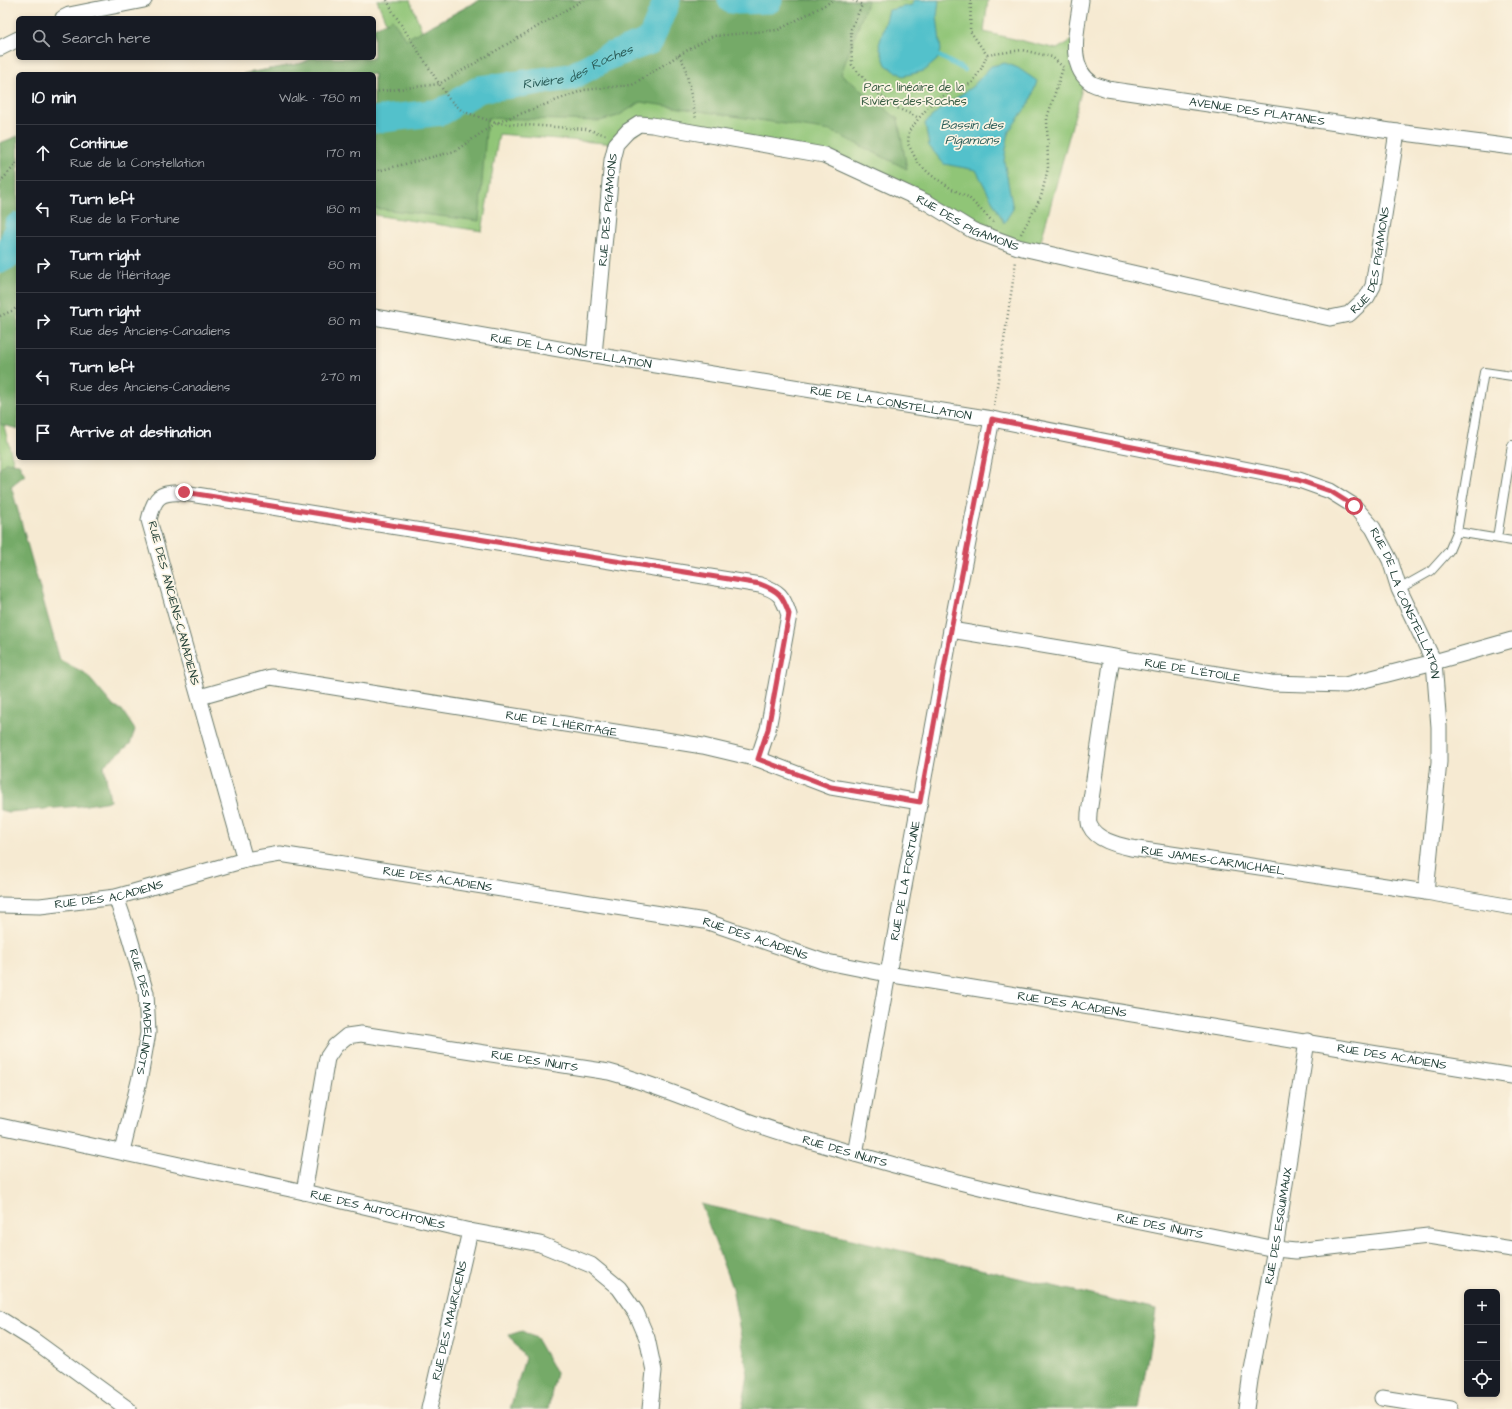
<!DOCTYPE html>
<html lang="en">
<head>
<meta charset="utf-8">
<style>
	body { margin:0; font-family:"Architects Daughter",sans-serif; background:#20242c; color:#f1f3f6 }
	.controls { position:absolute; right:12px; bottom:12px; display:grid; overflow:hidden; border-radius:6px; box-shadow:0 2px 6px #0003 }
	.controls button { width:36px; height:36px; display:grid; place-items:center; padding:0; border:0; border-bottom:1px solid #363941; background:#171b24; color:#f1f3f6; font:20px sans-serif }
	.stop { position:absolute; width:12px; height:12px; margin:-9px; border:3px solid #d1495b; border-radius:50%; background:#fff }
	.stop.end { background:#d1495b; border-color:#fff; box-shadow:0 1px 4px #0008 }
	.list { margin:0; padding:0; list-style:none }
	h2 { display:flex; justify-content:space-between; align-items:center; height:52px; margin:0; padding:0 16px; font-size:17px }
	h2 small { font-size:13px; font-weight:400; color:#9ea1a6 }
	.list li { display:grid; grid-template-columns:26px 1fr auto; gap:12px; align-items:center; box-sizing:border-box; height:56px; padding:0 16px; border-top:1px solid #363941 }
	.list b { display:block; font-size:15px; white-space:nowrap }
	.list p { margin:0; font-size:13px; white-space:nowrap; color:#9ea1a6 }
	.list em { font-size:13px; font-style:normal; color:#9ea1a6 }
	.icon { flex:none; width:22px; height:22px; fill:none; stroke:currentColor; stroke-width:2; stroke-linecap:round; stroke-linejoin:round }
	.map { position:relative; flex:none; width:1512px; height:1409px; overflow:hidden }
	.search { position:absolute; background:#171b24; box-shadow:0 2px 6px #0003; left:16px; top:16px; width:360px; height:44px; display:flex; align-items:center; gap:10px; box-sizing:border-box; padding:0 14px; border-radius:6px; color:#9ea1a6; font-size:15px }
	.panel { position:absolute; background:#171b24; box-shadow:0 2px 6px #0003; left:16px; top:72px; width:360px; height:388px; border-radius:6px }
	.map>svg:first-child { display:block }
</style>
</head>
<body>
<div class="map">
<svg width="1512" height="1409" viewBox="0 0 1512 1409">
	<rect width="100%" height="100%" fill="#fcf5e5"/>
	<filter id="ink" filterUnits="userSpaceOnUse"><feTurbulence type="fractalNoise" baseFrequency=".025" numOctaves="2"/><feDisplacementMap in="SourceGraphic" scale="8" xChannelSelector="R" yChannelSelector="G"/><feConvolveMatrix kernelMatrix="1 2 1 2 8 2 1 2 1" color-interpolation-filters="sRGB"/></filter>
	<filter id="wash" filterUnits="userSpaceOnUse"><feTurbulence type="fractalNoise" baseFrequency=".012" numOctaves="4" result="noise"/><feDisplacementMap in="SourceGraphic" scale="16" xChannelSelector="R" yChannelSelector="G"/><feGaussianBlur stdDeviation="0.9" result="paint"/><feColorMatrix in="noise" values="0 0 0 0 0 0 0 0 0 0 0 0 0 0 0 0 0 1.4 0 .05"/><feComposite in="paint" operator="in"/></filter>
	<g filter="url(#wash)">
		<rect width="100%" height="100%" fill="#f6ead2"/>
		<path fill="#90c577" stroke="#588156" d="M377 0H410L422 31 479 0H988L984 32 1057 49 1076 38 1085 77 1038 252 824 155 652 125 616 144 499 134 482 231 374 215V74H243L302 63 312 58H374V28L386 22Z
			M0 411 18 480 0 496Z"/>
		<path fill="#74aa68" stroke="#4a744e" d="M480 0H868L841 74 898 119 907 169 831 131 641 102 618 116 600 121 487 118 479 221 374 208V74H243L302 63 312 58H374V28L392 19 406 39Z
			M18 136V429L0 424V143Z
			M6 462 19 464 25 475 11 486 60 660 85 673 114 707 122 710 135 730 130 744 104 765 110 801 80 806 9 812 0 810V468Z
			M701 1204 1156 1310 1139 1409H742L748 1375 732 1288Z
			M522 1331 536 1338 556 1373 548 1409H510L525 1358 509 1335Z"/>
		<path fill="#53c1cb" stroke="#397f80" d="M914 0H939L937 16 941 51 937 60 924 71 903 76 886 65 879 45 889 10 912 5Z
			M1005 63 1018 68 1037 81 1030 102 1009 131 1004 161 1013 209 1004 223 976 170 944 164 929 146 925 123 938 111 973 86 991 66Z"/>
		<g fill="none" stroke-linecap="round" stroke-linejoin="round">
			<path stroke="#53c1cb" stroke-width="4.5" d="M939 56 965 70"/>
			<g stroke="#53c1cb" stroke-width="27">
				<path d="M731 0 738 1 769 0"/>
				<path id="s1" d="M461 100 480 89 571 77 607 57 650 41 667 0"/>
				<path d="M374 120 441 112 448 108"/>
				<path d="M0 260 9 255 18 226"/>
			</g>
		</g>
	</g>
	<g filter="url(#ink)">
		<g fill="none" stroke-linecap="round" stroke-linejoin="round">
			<defs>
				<path id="lane" d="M1457 532 1512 541
					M1497 538 1512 445
					M1399 589 1431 571 1449 551 1457 532 1484 372 1512 376"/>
				<g id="street">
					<path id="s2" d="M1081 0C1078 25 1065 67 1093 84 1097 86 1103 87 1107 89L1397 132 1512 147"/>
					<path d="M63 18 69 15 144 0"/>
					<path d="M0 48 18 39"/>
					<path id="s3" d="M374 317 594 355 992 419 1299 480 1330 491 1354 506 1373 528 1390 560 1399 589 1434 662 1439 727V762L1426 892"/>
					<path id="s4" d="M594 355 612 160 616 144 628 131 639 124 652 125 824 155 928 203 972 230 1018 247 1330 318 1349 314 1367 297 1373 286 1397 132"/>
					<path id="s5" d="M951 630 1271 683 1345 685 1434 662 1512 640"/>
					<path id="s6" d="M1112 657 1089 813C1089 817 1088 823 1090 826 1096 840 1118 845 1131 848L1426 892 1512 907"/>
					<path id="s7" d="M200 697 271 677 703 746 758 759 831 787 920 802"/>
					<path d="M245 860 149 520C154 497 160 491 184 493L760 585C779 591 783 596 789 615L768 729 758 759"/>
					<path id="s8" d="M116 897 129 935 146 993 148 1033 140 1077 122 1151"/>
					<path id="s9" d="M0 905 40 906 116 897 245 860 280 854 705 921 822 961 887 974 1512 1076"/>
					<path id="s10" d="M0 1126 304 1192 470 1231 540 1244 591 1265 619 1288 636 1312 647 1338 654 1371 650 1409"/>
					<path id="s11" d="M855 1154 951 630 992 419"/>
					<path id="s12" d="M304 1192 327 1058 335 1046 347 1036 361 1034 609 1072C672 1089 730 1118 793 1136 865 1157 937 1178 1010 1194 1098 1214 1187 1231 1275 1249L1296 1251 1428 1236 1512 1249"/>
					<path d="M0 1319 32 1339 128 1409"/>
					<path d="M1382 1398 1451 1409"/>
					<path id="s13" d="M429 1409 470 1231"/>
					<path id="s14" d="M1246 1409 1250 1380 1275 1249 1307 1041"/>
				</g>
			</defs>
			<use href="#lane" stroke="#6a7a6b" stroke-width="10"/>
			<use href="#street" stroke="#6a7a6b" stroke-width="17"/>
			<path stroke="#6a7a6b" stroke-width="2.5" stroke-dasharray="1 3" stroke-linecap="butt" d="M387 0 393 12 449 99 462 111 496 123 586 129 606 135
				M853 0 862 5 851 29 852 65 874 90 895 107 919 118
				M971 0 970 31 987 55
				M679 55 685 66 696 119
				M374 92 439 84 583 0
				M374 172 455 151 496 123 584 90 632 85 679 55 713 36 778 30 834 0
				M0 182 18 162
				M993 222 968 197 952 189 931 175 918 163 908 144 909 131 919 118 931 104 946 94 972 83 981 69 987 55 1022 50 1052 57 1063 67
				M1021 234 1041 197 1048 168 1047 118 1063 68
				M0 316 14 310 18 306
				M994 406 1016 261"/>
			<use href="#lane" stroke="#fff" stroke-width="8"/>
			<use href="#street" stroke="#fff" stroke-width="15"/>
		</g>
	</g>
	<g fill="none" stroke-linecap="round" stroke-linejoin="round" filter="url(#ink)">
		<path stroke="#d1495b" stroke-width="5" d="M184 492 760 584C779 591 783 596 789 614L768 729 758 759 831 787 920 802 951 630 992 419 1298 480 1330 491 1354 506"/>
	</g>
	<g text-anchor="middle" stroke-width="3.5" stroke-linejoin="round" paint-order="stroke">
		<g font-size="12" fill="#3b5f45" stroke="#fcf5e5">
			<text x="914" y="91">Parc linéaire de la<tspan x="914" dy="14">Rivière-des-Roches</tspan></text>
		</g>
		<g font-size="12" fill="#1f3d34" stroke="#fcf5e5">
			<text dy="4" stroke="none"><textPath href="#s2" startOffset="257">AVENUE DES PLATANES</textPath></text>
			<text dy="4" stroke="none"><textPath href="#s4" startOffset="146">RUE DES PIGAMONS</textPath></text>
			<text dy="4" stroke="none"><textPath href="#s4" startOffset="590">RUE DES PIGAMONS</textPath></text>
			<text dy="4" stroke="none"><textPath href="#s4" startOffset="1046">RUE DES PIGAMONS</textPath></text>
			<text dy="4" stroke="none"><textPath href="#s3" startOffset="200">RUE DE LA CONSTELLATION</textPath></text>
			<text dy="4" stroke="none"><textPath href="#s3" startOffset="524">RUE DE LA CONSTELLATION</textPath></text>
			<text transform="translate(174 603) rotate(75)" y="4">RUE DES ANCIENS-CANADIENS</text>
			<text dy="4" stroke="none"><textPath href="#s3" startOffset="1112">RUE DE LA CONSTELLATION</textPath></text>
			<text dy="4" stroke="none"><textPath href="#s5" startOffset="245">RUE DE L'ÉTOILE</textPath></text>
			<text dy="4" stroke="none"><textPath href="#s7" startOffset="368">RUE DE L'HÉRITAGE</textPath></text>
			<text dy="4" stroke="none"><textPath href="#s6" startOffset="302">RUE JAMES-CARMICHAEL</textPath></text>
			<text dy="4" stroke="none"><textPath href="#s9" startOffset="446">RUE DES ACADIENS</textPath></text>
			<text dy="4" stroke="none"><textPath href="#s11" startOffset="278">RUE DE LA FORTUNE</textPath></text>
			<text dy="4" stroke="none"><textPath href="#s9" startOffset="110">RUE DES ACADIENS</textPath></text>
			<text dy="4" stroke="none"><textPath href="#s9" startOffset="770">RUE DES ACADIENS</textPath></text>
			<text dy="4" stroke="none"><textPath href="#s9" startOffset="1094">RUE DES ACADIENS</textPath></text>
			<text dy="4" stroke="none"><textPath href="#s8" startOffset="119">RUE DES MADELINOTS</textPath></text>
			<text dy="4" stroke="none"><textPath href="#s9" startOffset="1418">RUE DES ACADIENS</textPath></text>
			<text dy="4" stroke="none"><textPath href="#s12" startOffset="356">RUE DES INUITS</textPath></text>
			<text dy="4" stroke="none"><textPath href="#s12" startOffset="680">RUE DES INUITS</textPath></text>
			<text dy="4" stroke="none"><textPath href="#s10" startOffset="387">RUE DES AUTOCHTONES</textPath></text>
			<text dy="4" stroke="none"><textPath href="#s12" startOffset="1004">RUE DES INUITS</textPath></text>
			<text dy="4" stroke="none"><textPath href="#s14" startOffset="186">RUE DES ESQUIMAUX</textPath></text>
			<text dy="4" stroke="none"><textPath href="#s13" startOffset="91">RUE DES MAURICIENS</textPath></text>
		</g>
		<g font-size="13" font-style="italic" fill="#2c5e5a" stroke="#fcf5e5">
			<text dy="5" stroke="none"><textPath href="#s1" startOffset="123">Rivière des Roches</textPath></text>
			<text x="972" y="129">Bassin des<tspan x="972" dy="15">Pigamons</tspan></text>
		</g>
	</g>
</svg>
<div class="controls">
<button>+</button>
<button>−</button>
<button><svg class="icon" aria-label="locate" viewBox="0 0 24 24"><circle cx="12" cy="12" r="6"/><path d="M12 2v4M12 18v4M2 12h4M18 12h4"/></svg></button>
</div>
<div class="stop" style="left:1354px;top:506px"></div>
<div class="stop end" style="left:184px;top:492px"></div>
<div class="search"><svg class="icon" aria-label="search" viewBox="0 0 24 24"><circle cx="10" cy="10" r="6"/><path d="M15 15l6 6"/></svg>Search here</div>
<section class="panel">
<h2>10 min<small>Walk · 780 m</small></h2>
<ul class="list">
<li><svg class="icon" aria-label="ahead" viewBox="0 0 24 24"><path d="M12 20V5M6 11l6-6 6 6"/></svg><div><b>Continue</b><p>Rue de la Constellation</p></div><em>170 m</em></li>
<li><svg class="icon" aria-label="left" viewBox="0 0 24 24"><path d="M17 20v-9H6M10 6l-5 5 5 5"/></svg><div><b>Turn left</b><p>Rue de la Fortune</p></div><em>180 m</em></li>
<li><svg class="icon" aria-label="right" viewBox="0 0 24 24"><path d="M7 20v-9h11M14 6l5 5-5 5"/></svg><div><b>Turn right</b><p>Rue de l'Héritage</p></div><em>80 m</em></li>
<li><svg class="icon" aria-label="right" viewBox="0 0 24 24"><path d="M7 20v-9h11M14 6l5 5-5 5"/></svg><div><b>Turn right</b><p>Rue des Anciens-Canadiens</p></div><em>80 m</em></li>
<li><svg class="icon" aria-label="left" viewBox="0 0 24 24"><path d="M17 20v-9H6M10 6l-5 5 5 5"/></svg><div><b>Turn left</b><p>Rue des Anciens-Canadiens</p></div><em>270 m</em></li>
<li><svg class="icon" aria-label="arrive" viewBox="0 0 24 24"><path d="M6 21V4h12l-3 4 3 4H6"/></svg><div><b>Arrive at destination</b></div></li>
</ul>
</section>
</div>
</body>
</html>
